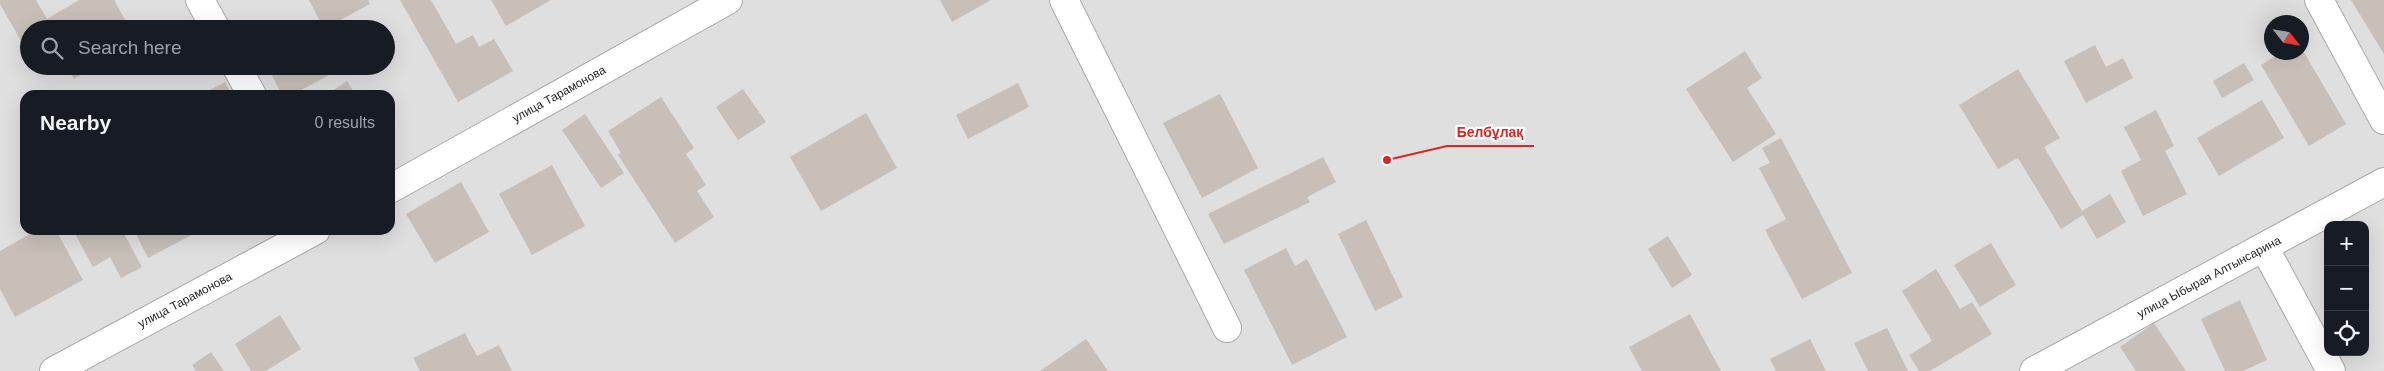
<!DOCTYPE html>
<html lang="en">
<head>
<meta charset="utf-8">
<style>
	body { margin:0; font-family:Helvetica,sans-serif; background:#20242c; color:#f1f3f6 }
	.controls { position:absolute; right:15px; bottom:15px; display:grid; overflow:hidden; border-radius:10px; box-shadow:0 5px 20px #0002 }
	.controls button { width:45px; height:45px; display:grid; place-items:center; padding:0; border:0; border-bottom:1px solid #363941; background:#171b24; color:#f1f3f6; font:25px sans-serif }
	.compass { position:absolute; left:2264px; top:15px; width:45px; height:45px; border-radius:50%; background:#171b24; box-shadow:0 5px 20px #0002; rotate:121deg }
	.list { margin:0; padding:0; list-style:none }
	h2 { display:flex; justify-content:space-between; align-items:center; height:65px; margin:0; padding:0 20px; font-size:21px }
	h2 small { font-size:16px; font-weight:400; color:#9ea1a6 }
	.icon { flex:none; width:28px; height:28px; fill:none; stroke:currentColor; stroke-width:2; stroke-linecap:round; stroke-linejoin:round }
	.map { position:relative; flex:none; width:2384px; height:371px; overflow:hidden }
	.search { position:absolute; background:#171b24; box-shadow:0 5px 20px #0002; left:20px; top:20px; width:375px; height:55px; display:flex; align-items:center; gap:12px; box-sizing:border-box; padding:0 18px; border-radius:28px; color:#9ea1a6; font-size:19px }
	.panel { position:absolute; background:#171b24; box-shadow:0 5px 20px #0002; left:20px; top:90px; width:375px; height:145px; border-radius:15px }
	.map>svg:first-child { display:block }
</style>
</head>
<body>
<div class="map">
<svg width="2384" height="371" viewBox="0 0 2384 371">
	<rect width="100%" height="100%" fill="#f2efe9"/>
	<path fill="#e0dfdf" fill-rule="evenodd" d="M0 0H2384V371H0ZM2272 22H2302V52H2272ZM29 29H386V66H29ZM25 95H390V230H25ZM2328 225H2365V352H2328Z"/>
	<path fill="#c7bfb8" d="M0 0H36L47 19 79 0H114L130 29H29V55L0 4Z
		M309 0H368L370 4 324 29Z
		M400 0H431L456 44 473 35 479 47 494 39 513 71 458 102Z
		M491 0H551L506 26Z
		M940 0H991L952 22Z
		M2351 0H2384V54Z
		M2095 45 2106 67 2123 58 2133 78 2086 103 2064 61Z
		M2302 49 2346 124 2309 146 2261 65 2282 52H2302Z
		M1745 51 1762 78 1747 88 1776 134 1733 162 1686 89Z
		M2244 63 2254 80 2222 98 2213 81Z
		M66 66H97L74 79Z
		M267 66H346L292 95H282Z
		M2018 69 2060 138 2044 147 2082 211 2110 194 2126 222 2097 239 2083 215 2061 229 2018 158 1998 169 1959 105Z
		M347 81 356 95H326Z
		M225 82 232 95H200Z
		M1018 83 1029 107 968 139 956 115Z
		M743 89 766 122 738 140 716 107Z
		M1220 94 1258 168 1202 198 1163 123Z
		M661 97 694 148 686 154 706 185 697 191 714 217 675 243 618 155 621 153 608 131Z
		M2262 100 2284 138 2219 176 2197 138Z
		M2156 110 2174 146 2165 151 2187 194 2143 216 2121 171 2141 160 2124 127Z
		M866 113 897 168 821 211 790 157Z
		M585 114 624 173 601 188 562 130Z
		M1781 138 1852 273 1802 299 1765 230 1786 219 1759 168 1770 163 1762 148Z
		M1323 157 1336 182 1307 197 1310 202 1224 244 1208 214Z
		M552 165 585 226 532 255 499 194Z
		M461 182 489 232 435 263 406 214Z
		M1366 220 1403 297 1375 311 1338 234Z
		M37 230H56L83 280 15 317 0 289V251Z
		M73 230H122L142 267 121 278 110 257 93 267Z
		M134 230H201L148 258Z
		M1668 236 1692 275 1672 288 1648 249Z
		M1991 243 2016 285 1980 307 1954 265Z
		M1286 248 1295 266 1307 259 1347 337 1292 365 1244 270Z
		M1936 269 1960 309 1972 302 1992 334 1930 371H1919L1909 355 1932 341 1902 291Z
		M2240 300 2267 360 2243 371H2225L2201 319Z
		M1690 314 1721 371H1642L1629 347Z
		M280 315 301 349 266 371H251L235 344Z
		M2154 323 2186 371H2136L2120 347Z
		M1887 328 1908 371H1868L1854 343Z
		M465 333 477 356 499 345 512 371H420L413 358Z
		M1086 339 1108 371H1040Z
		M1810 339 1826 371H1776L1770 359Z
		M211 352 224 371H196L192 365Z"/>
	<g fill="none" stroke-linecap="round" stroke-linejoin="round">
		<defs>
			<path id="minor" d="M200 0 216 29
				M1064 0 1227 328
				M2319 0 2384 120
				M236 66 252 95
				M390 189 728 0
				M2264 247 2331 371
				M54 371 316 230
				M2034 371 2384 182"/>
		</defs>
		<use href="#minor" stroke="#a9a9a9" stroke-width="30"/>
		<use href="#minor" stroke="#fff" stroke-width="28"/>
	</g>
	<g text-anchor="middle" stroke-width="4.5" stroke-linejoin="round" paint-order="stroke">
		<g font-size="12" fill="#222" stroke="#fff">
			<text transform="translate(559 94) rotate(-29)" y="4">улица Тарамонова</text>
			<text transform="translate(2209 277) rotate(-28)" y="4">улица Ыбырая Алтынсарина</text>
			<text transform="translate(185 300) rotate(-28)" y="4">улица Тарамонова</text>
		</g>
	</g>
	<path fill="none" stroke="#d62828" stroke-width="2" d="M1387 160L1447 146H1534"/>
	<circle fill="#d62828" stroke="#fff" stroke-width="2" cx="1387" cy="160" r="5"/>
	<g font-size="14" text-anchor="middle" font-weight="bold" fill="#d62828" stroke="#fff" stroke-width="4.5" stroke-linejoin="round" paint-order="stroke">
		<text x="1490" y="137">Белбұлақ</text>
	</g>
</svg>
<div class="controls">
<button>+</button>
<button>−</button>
<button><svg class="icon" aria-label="locate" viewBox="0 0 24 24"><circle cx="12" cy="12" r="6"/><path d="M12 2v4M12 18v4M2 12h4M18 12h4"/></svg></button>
</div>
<svg class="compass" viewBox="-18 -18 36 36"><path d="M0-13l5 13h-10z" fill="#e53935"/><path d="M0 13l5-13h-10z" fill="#9ea1a6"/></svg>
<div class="search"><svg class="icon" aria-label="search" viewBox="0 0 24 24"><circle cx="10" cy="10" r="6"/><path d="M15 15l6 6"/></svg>Search here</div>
<section class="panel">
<h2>Nearby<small>0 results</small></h2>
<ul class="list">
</ul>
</section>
</div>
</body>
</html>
